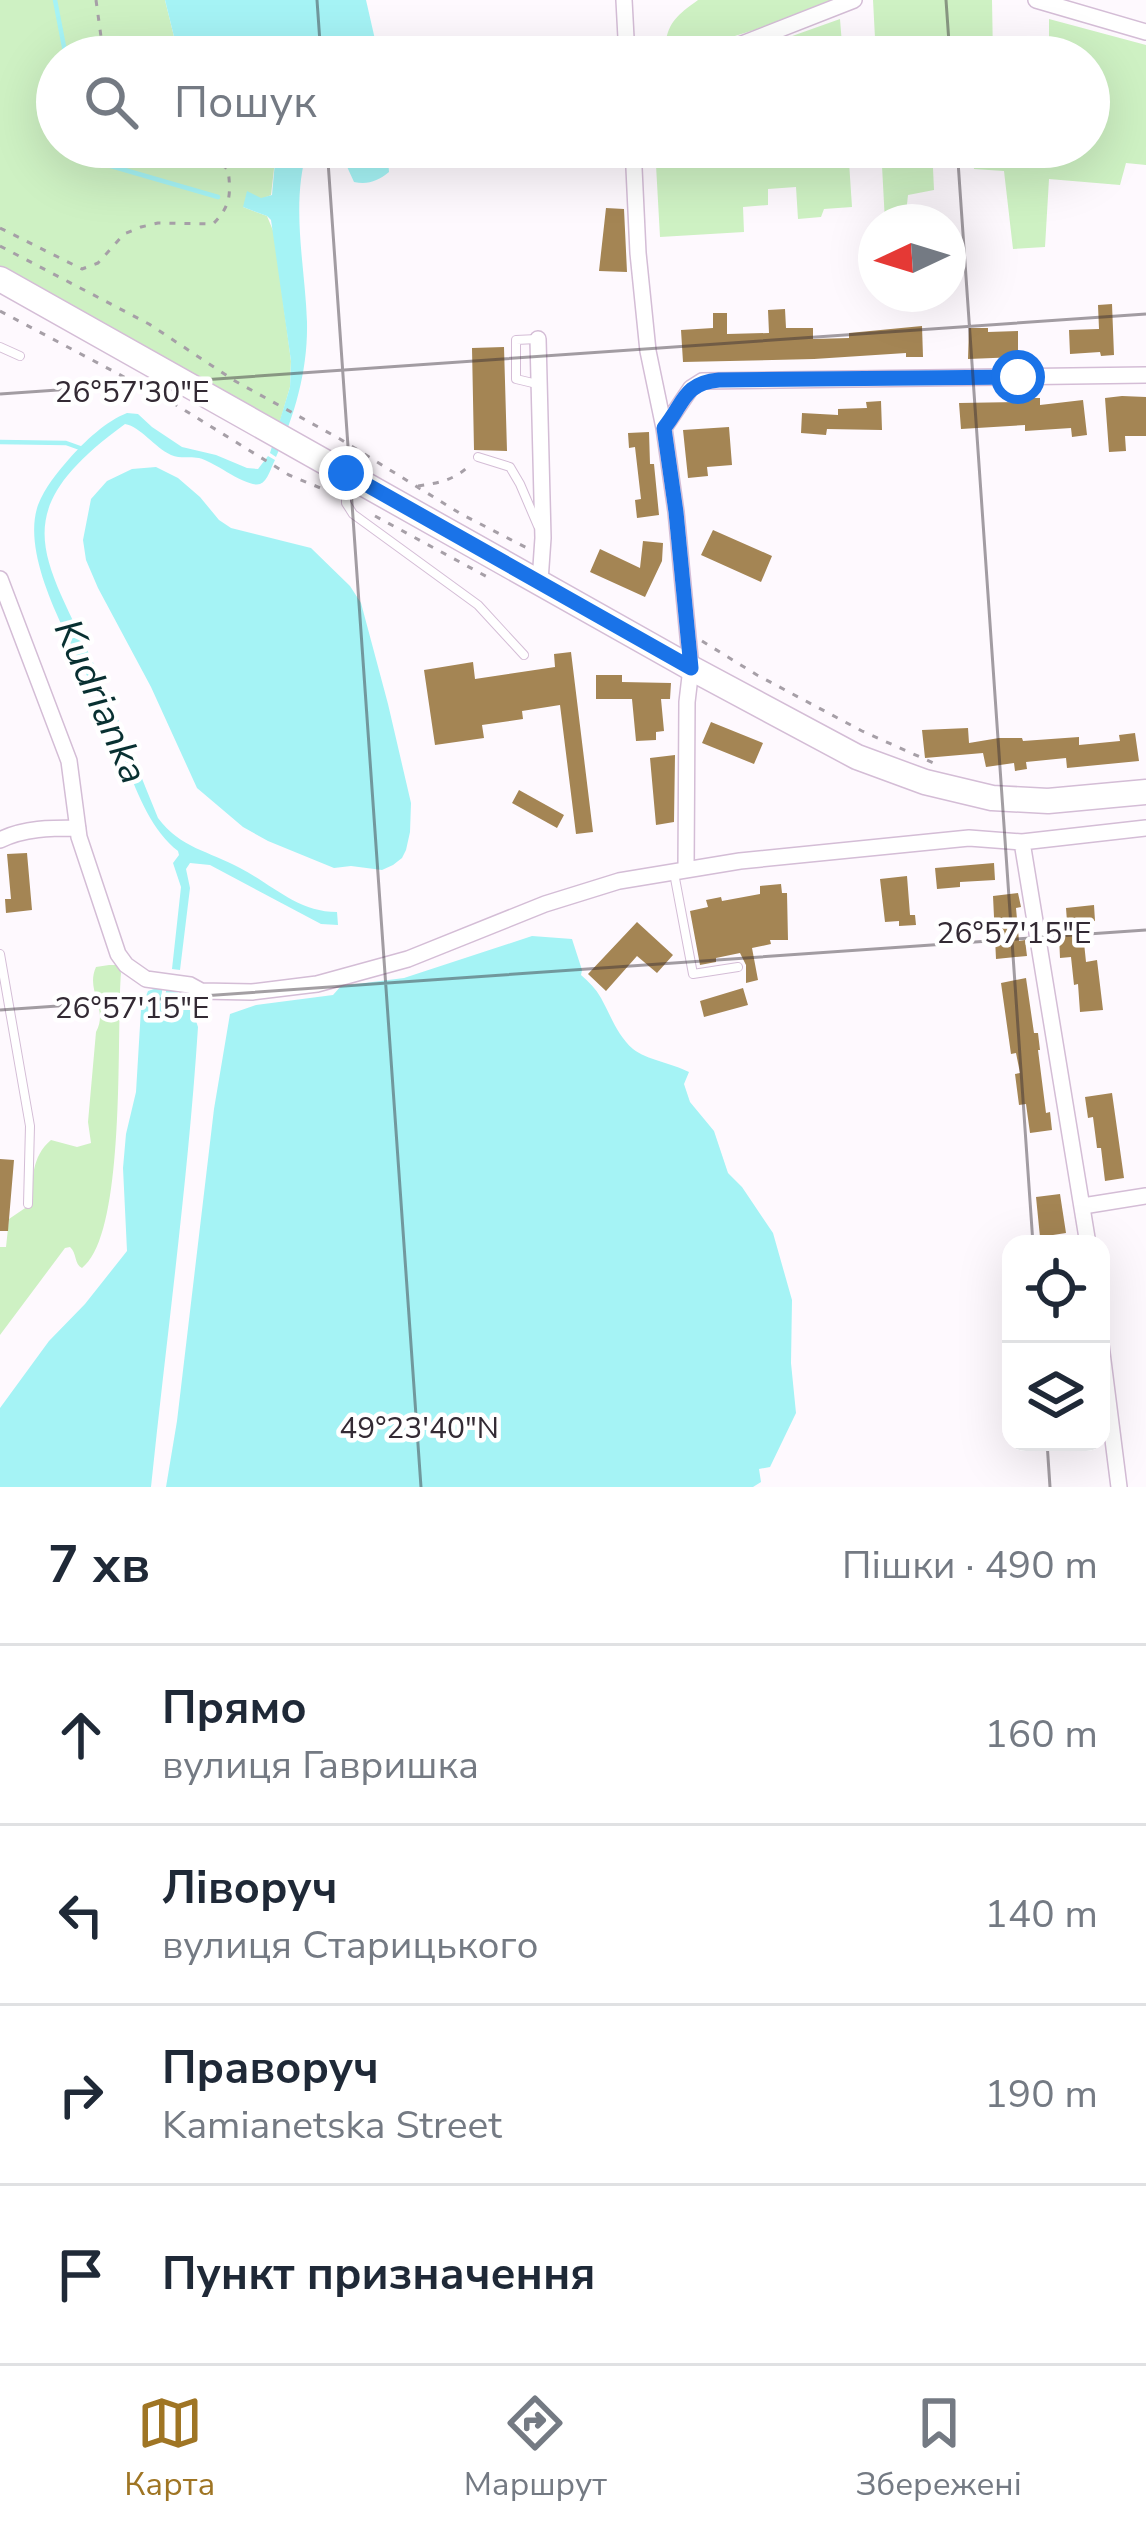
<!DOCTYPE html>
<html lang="uk">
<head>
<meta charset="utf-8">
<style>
	body { margin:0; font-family:"Nunito Sans",sans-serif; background:#f6f6f7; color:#1f2937 }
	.controls { position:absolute; right:36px; bottom:36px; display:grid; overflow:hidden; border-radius:24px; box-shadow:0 12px 48px #0002 }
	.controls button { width:108px; height:108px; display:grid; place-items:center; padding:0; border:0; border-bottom:3px solid #e0e1e3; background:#fff; color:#1f2937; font:60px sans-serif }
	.compass { position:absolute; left:858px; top:204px; width:108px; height:108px; border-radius:50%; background:#fff; box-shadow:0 12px 48px #0002; rotate:266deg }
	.stop { position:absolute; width:36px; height:36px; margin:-27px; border:9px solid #1a73e8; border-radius:50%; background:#fff }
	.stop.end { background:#1a73e8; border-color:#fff; box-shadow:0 3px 12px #0008 }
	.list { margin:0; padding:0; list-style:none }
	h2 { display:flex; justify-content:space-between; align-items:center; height:156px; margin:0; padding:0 48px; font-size:51px }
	h2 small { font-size:39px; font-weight:400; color:#747a83 }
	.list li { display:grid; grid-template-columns:78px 1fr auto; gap:36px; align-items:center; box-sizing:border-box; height:180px; padding:0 48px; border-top:3px solid #e0e1e3 }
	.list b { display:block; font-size:45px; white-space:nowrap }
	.list p { margin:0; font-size:39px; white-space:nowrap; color:#747a83 }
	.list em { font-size:39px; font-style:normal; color:#747a83 }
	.icon { flex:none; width:66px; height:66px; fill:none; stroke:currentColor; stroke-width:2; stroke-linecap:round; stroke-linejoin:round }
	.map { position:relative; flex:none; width:1146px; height:1487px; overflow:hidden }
	.search { position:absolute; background:#fff; box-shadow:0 12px 48px #0002; left:36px; right:36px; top:36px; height:132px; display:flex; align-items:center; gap:30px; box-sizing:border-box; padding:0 42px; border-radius:66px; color:#747a83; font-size:45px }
	.sheet { height:876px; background:#fff }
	nav { display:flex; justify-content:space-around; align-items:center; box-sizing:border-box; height:168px; border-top:3px solid #e0e1e3; background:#fff; font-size:33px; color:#747a83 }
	nav a { display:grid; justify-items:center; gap:6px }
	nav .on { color:#9f7524 }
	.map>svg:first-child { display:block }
</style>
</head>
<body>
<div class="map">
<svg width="1146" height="1487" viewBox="0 0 1146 1487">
	<rect width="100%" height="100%" fill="#fef9fe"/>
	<path fill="#cef1c3" d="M0 0H165L179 57H57V147H273L276 151 271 195 243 207 267 216 274 233 291 361 290 387 278 428 0 270Z
		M698 0H832L754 30 684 52 674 49 666 40C670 19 682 12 698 0Z
		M873 0H992L993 57H876Z
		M840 19 843 57H733Z
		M1049 19 1146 45V165L1126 163 1120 185 1049 179 1045 247 1013 249 1004 171 974 169 972 147H1089V57H1049Z
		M655 147H848L852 207 824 209 821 217 798 219 796 187 768 189V205L743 207 744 232 660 237Z
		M881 147H932L934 190 908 195 905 222H885Z
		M109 965H118L121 973C116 1033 127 1234 82 1268 74 1264 77 1253 70 1247L65 1248 0 1335V1247H6L9 1219 31 1204C33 1179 31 1157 51 1140L77 1147 91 1143 88 1122 96 1032C109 1009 85 991 96 967Z"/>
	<path fill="#a5f3f5" d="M165 0H366L379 57H179Z
		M273 147H308C290 204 305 264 307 322 308 370 295 414 276 457L270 453 290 387 291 361 271 220 267 216 243 207 247 191 261 198 272 195 276 151Z
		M338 147H387L389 172C378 181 368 185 354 182Z
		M127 413 138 414 152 427 182 447 216 455 247 468 258 469 268 456 275 460C271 467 268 481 260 484 246 488 214 461 199 458 189 456 181 459 171 455 154 447 141 427 125 424 0 515 45 556 98 673 120 721 138 770 158 818 180 848 209 851 240 868 273 885 298 912 337 912L338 925 321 924 210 865 190 863 186 869 190 888 180 970 172 969 181 887 173 863 179 855 178 851C140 822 126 756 106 713 81 659 18 563 38 505 45 487 57 473 69 459 84 442 106 421 127 413Z
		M156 467 178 478 200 497 219 520 231 528 311 548 350 586 361 603 388 704 411 803 410 832 406 850 402 858 393 865 382 870 351 866 334 868 268 841 243 827 197 788 151 687 98 588 86 560 83 540 91 499 107 481 132 469Z
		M532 936 572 939 582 970 581 975C589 982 596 989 601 998 611 1016 617 1035 633 1049 647 1060 672 1063 689 1072L684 1084 690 1102 714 1131 728 1173 742 1187 773 1233 792 1300 791 1363 796 1413 770 1467 759 1469 761 1482 753 1487H166L177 1421 214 1109 230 1014 256 1005 333 995 341 986 404 978Z
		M167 985 178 986V994C189 1001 194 1014 198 1027 188 1181 167 1333 151 1487H0V1408L49 1341 85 1304 127 1251 123 1168 126 1134 136 1092 141 1009 148 991 163 986 160 1003 164 1004Z"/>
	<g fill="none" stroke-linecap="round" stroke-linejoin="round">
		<path stroke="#a5f3f5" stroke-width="4.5" d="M55 0 66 57
			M86 147C88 157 96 160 104 164L218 197
			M0 442 66 443 80 448"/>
	</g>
	<path fill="#a48554" d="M606 208 624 209 627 272 599 271Z
		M1112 304 1114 355 1101 356 1100 352 1070 354 1069 330 1099 329 1098 305Z
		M785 309 786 328H813V339L849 338V333L922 326 923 357H906V353L814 359 683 362 681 330 713 328V313H727V334L769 333 768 310Z
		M969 328H988V332L1018 331V357L968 359Z
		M504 347 507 451 474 450 472 348Z
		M1122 396 1146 397V436H1125L1126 451 1109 452 1105 398Z
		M1024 398H1040V405L1083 400 1087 435 1072 437 1071 428 1025 431V425L961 429 959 403 1024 402Z
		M881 401 882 430 827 429 826 435 801 433 802 413 838 415V409L867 408 866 402Z
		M729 427 732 465 707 467 708 476 688 478 683 430Z
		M649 432 650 464H654L659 515 637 518 635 500 641 499 635 447 629 448 628 433Z
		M713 530 772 556 761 582 701 555Z
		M643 541 663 543 662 561 645 597 590 572 600 549 640 568Z
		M571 652 593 832 576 834 560 705 522 711 523 719 482 725 484 738 435 745 424 670 473 662 475 679 555 667 554 654Z
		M596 675H622V682L671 683 670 699H661L664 731 656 732V740L636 741 632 699H596Z
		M711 722 763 743 754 764 702 743Z
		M968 728 969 743 999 738H1022L1023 741 1079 737V745L1120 741 1119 735 1135 733 1139 761 1067 768 1066 758 1026 762 1027 769 1015 771 1014 763 986 767 983 753 925 758 922 730Z
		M675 755 674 822 656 825 650 758Z
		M519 790 564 815 557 828 512 803Z
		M27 853 32 910 6 913 5 899H11L7 854Z
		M994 863 995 880 960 882V887L937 889 935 868Z
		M907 876 910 915H915L916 925 899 926V921L885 922 880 879Z
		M781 884 782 893H787L788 940H770L771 944 752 948 758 980 746 983V965L740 953 716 958V962L700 965 690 911 708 907 706 900 721 897 722 901 760 894V886Z
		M1018 893 1021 907 1016 908 1019 941 1025 940 1027 956 996 959 993 896Z
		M1094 905 1095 921 1082 923 1086 962 1097 960 1103 1010 1080 1012 1078 984 1074 985 1071 957 1060 958 1059 935H1068L1066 908Z
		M637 922 673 955 657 973 637 956 606 991 588 974Z
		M1026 978 1034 1033H1038L1040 1050H1038L1046 1113 1050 1112 1052 1130 1030 1133 1026 1104 1019 1105 1015 1074 1020 1073 1016 1053 1011 1054 1001 983Z
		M743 988 748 1005 704 1017 700 1001Z
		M1112 1093 1124 1178 1105 1181 1101 1148H1097L1093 1117 1088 1118 1085 1097Z
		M0 1159 14 1160 8 1231H0Z
		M1060 1194 1066 1233 1040 1237 1036 1197Z"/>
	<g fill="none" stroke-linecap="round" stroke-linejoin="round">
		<defs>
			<path id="lane" d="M537 339 516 340V379L537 384
				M0 347 20 356
				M478 457 510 467 520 484 538 526
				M346 482V503L353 514 478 605 524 655
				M674 873 693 974 738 967
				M0 954 30 1126 28 1204"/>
			<path id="street" d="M624 0 627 57
				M1036 0 1146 32
				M709 57 854 0
				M633 147 638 253 648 351 664 428 676 512 691 668 687 702 686 870
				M538 339 543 538 540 581
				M664 428 691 388 702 381 1146 375
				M0 579 69 761 79 837 118 954 126 965 146 979 190 985 201 991 252 992 317 984 408 959 545 904 619 881 740 861 969 838 1022 842
				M0 840C24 828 51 828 78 828
				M1083 1206 1146 1196
				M1088 1244 1022 842 1146 828
				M1101 1345 1119 1487"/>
			<path id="primary" d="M0 279 691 668 857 757 925 782 992 798 1048 801 1146 792"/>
		</defs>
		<use href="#lane" stroke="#d4bdd6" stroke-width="10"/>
		<use href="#street" stroke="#d4bdd6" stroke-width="18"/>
		<use href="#primary" stroke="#d4bdd6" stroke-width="27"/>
		<path stroke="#a69fa7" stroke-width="3" stroke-dasharray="6 9" stroke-linecap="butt" d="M96 0 102 44 107 57
			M0 228 82 269 98 263 124 234 141 227 158 223 213 224C231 206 231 194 228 169L212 159 179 147
			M0 246 149 324 235 381 340 439 461 514 529 549
			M0 311 173 403 289 475 335 494
			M418 486C439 483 454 480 469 466
			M375 516 493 580
			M702 641 757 675 862 731 938 765"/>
		<use href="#lane" stroke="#fff" stroke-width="8"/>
		<use href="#street" stroke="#fff" stroke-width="15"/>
		<use href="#primary" stroke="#fff" stroke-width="24"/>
	</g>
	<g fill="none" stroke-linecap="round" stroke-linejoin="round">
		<path stroke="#1a73e8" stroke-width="15" d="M346 473 691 668 676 512 664 428C684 404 683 383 719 380L1018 377"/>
	</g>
	<path fill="none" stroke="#332a34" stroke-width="3" stroke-opacity="0.45" d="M317 0 321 57M946 0 950 57M327 147 421 1487M957 147 1033 1244M0 394 1146 314M0 1010 1146 930M1047 1442 1050 1487"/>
	<g text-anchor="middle" stroke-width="9" stroke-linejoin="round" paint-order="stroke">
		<g font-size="39" font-style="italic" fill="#083031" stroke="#fff">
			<text transform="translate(102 701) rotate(66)" y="14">Kudrianka</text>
		</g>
	</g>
	<g font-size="30" text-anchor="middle" fill="#332a34" stroke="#fff" stroke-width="9" stroke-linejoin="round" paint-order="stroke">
		<text x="132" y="402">26°57'30"E</text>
		<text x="1014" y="943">26°57'15"E</text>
		<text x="132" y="1018">26°57'15"E</text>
		<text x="419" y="1438">49°23'40"N</text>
	</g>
</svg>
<div class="controls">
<button><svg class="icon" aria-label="locate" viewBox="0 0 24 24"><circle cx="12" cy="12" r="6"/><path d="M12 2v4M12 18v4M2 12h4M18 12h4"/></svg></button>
<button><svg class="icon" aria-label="layers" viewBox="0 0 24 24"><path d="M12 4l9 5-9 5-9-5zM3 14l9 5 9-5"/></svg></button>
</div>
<svg class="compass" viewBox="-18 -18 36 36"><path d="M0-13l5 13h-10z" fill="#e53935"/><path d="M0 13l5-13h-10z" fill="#747a83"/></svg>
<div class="stop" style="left:1018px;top:377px"></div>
<div class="stop end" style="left:346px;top:473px"></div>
<div class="search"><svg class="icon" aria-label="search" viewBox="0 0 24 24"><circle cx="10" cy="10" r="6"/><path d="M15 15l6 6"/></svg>Пошук</div>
</div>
<section class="sheet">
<h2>7 хв<small>Пішки · 490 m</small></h2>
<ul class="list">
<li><svg class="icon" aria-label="ahead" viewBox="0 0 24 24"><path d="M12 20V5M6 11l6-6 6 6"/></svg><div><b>Прямо</b><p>вулиця Гавришка</p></div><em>160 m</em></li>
<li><svg class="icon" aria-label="left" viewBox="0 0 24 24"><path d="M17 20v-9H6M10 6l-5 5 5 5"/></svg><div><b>Ліворуч</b><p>вулиця Старицького</p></div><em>140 m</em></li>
<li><svg class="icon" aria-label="right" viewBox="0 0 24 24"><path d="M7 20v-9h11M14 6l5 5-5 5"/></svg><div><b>Праворуч</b><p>Kamianetska Street</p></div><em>190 m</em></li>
<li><svg class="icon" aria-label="arrive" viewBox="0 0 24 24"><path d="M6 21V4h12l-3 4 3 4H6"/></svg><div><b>Пункт призначення</b></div></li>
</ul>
</section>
<nav>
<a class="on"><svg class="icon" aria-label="map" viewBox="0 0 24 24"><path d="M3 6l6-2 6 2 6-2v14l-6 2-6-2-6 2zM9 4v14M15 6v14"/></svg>Карта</a>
<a><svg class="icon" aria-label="directions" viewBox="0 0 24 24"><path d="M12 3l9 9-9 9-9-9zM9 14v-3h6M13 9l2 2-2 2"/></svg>Маршрут</a>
<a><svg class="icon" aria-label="saved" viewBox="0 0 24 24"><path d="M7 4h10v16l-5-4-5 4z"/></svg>Збережені</a>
</nav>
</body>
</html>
